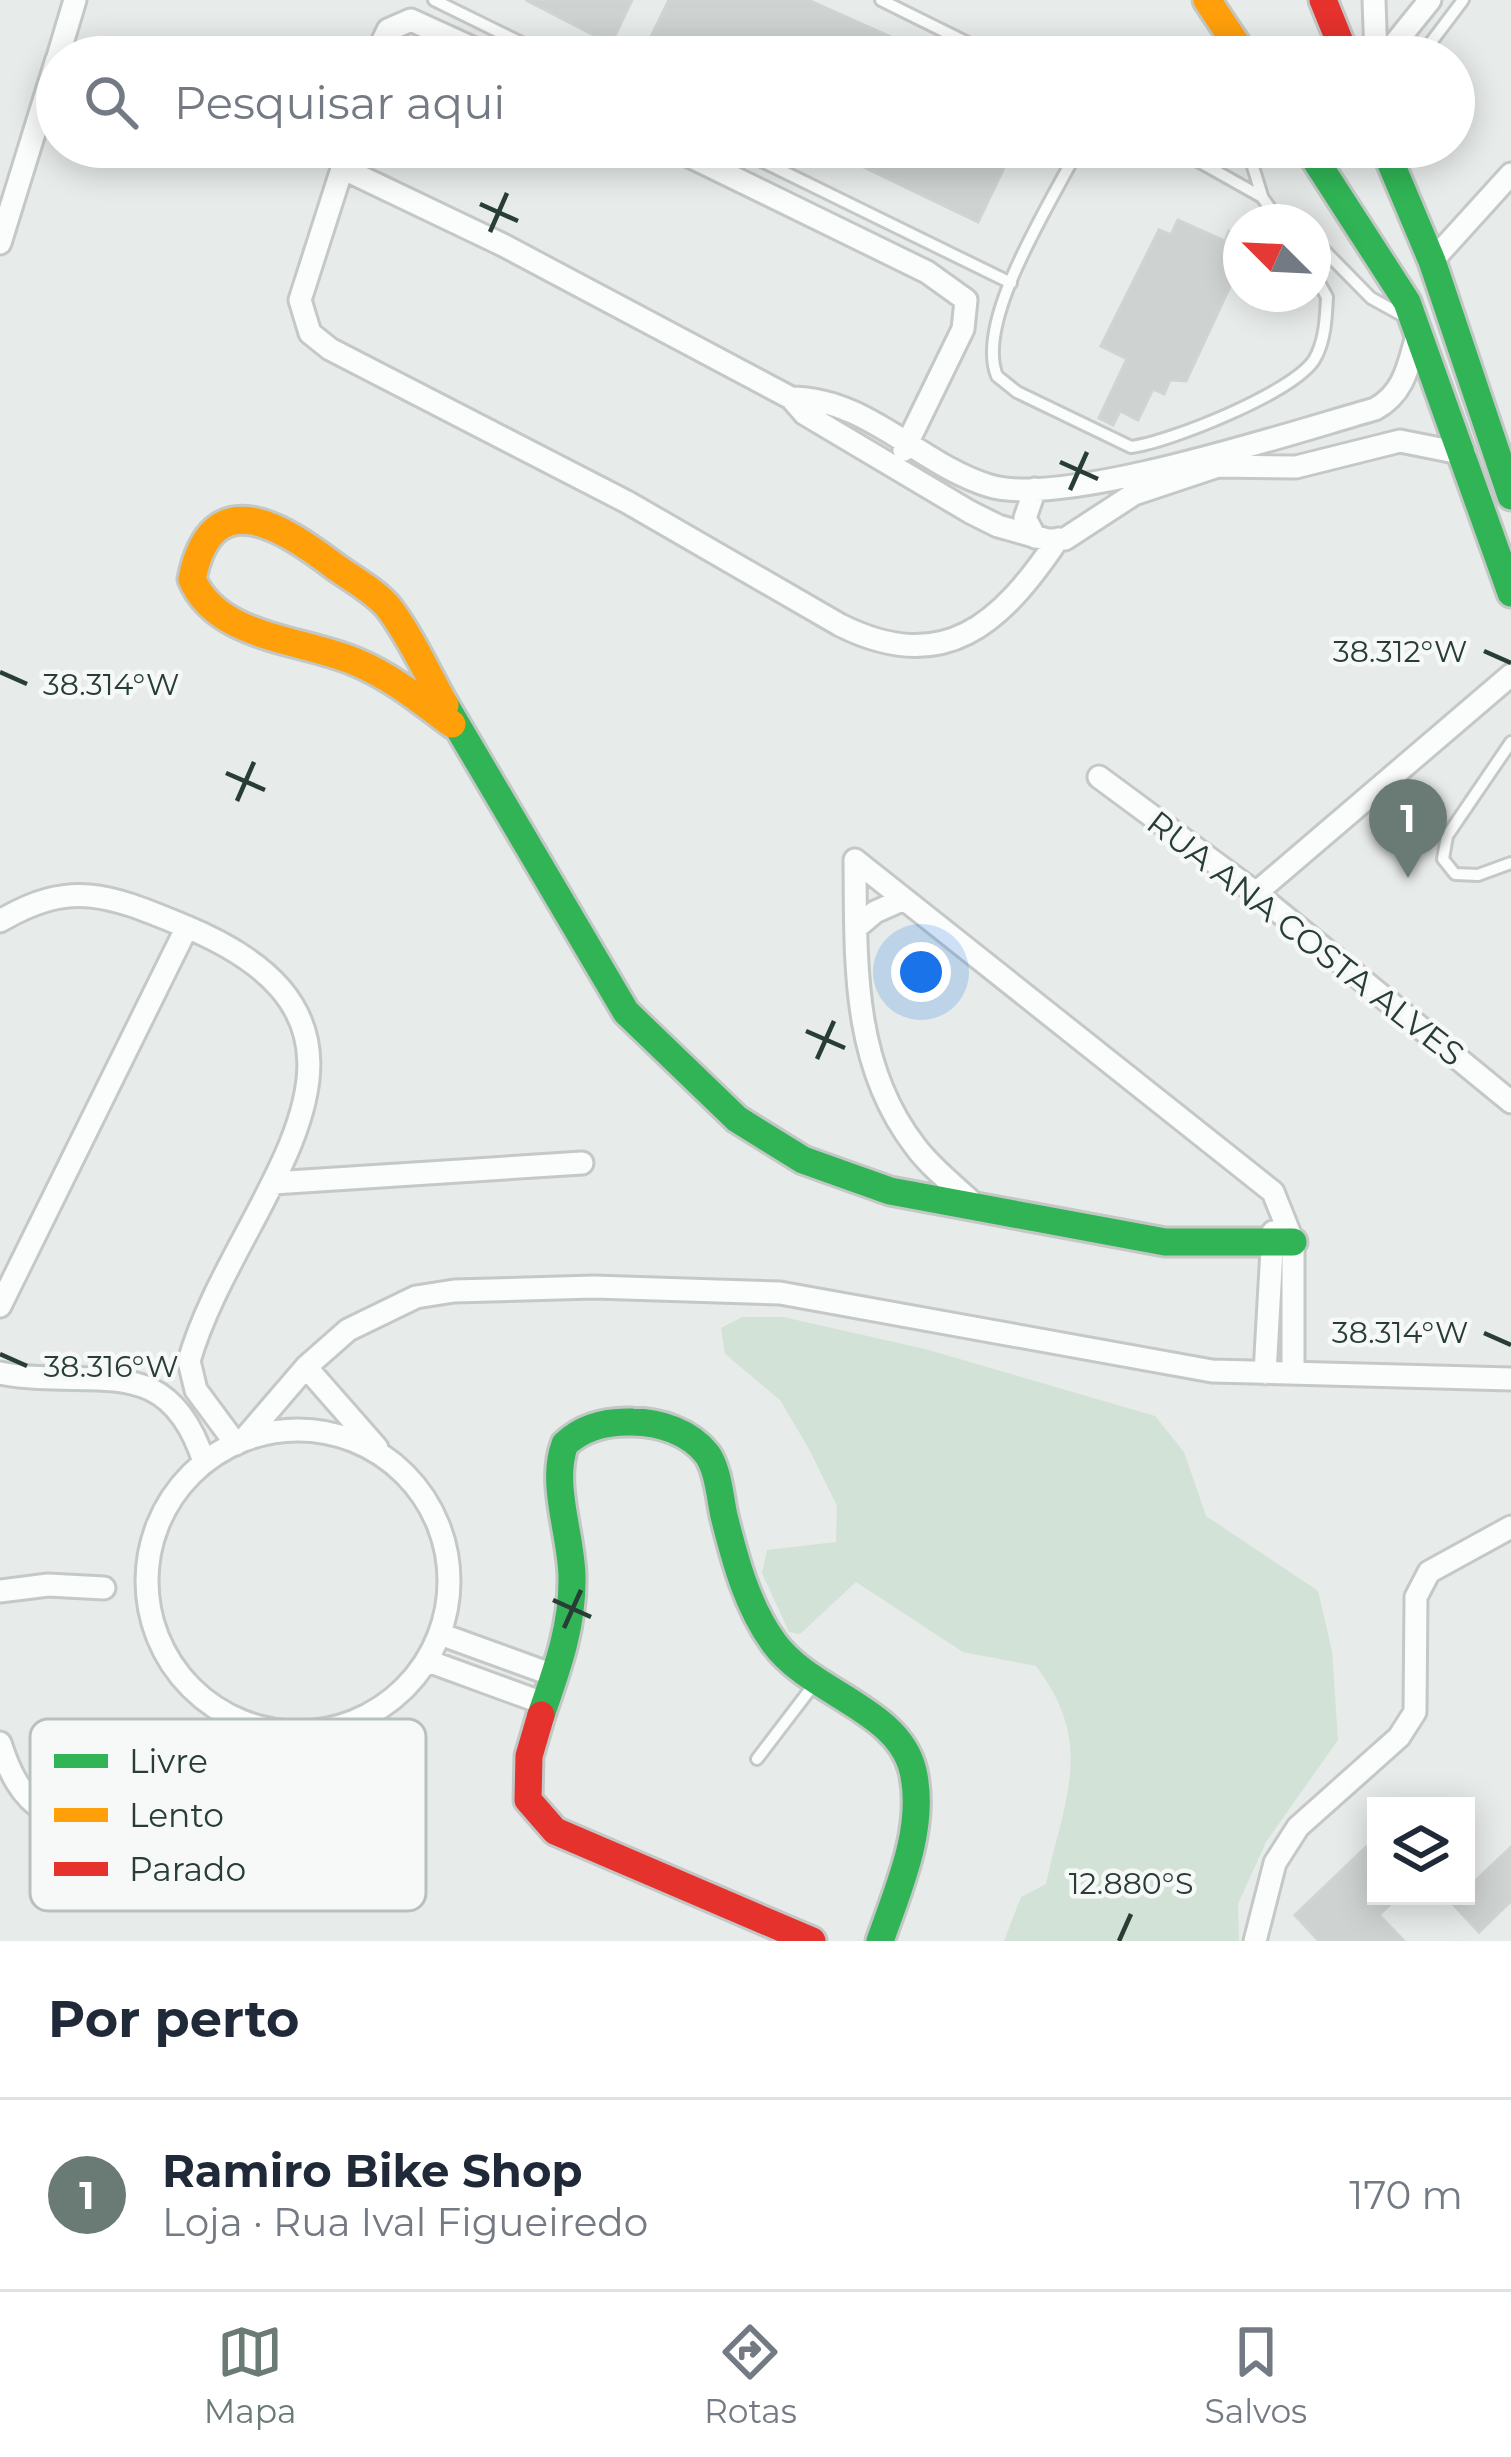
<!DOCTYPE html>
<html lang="pt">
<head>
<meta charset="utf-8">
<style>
	body { margin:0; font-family:Montserrat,sans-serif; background:#f6f6f7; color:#1f2937 }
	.controls { position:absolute; right:36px; bottom:36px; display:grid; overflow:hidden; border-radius:0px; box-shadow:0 6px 30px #0003 }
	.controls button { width:108px; height:108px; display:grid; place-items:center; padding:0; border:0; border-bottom:3px solid #e0e1e3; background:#fff; color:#1f2937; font:60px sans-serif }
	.compass { position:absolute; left:1223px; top:204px; width:108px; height:108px; border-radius:50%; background:#fff; box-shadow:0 6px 30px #0003; rotate:294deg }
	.you { position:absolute; left:921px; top:972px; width:42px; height:42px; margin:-30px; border:9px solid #fff; border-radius:50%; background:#1a73e8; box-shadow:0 0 0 18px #1a73e833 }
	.badge { display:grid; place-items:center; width:78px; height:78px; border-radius:50%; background:#6a7a75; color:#fff; font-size:39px; font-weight:700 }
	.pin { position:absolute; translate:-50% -99px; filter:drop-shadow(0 3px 6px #0008) }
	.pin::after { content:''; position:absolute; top:63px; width:42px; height:36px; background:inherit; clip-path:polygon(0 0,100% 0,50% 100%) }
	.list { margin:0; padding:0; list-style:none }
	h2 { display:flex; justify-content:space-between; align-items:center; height:156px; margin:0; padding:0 48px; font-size:51px }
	h2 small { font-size:39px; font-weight:400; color:#747a83 }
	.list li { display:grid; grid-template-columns:78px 1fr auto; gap:36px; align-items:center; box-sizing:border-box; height:192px; padding:0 48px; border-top:3px solid #e0e1e3 }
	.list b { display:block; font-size:45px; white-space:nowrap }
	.list p { margin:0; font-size:39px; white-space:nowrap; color:#747a83 }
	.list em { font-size:39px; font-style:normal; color:#747a83 }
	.icon { flex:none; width:66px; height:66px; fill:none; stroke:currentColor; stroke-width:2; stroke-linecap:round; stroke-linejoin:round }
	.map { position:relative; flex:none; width:1511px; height:1941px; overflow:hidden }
	.search { position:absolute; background:#fff; box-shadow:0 6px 30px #0003; left:36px; right:36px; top:36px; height:132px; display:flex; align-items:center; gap:30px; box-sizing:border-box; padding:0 42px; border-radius:66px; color:#747a83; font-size:45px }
	.sheet { height:348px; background:#fff }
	nav { display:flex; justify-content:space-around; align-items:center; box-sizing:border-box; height:168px; border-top:3px solid #e0e1e3; background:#fff; font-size:33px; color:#747a83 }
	nav a { display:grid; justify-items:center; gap:6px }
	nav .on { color:#6a7a75 }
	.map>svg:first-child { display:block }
</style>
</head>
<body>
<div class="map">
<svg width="1511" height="1941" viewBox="0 0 1511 1941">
	<rect width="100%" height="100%" fill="#e7ebe9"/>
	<path fill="#d2e2d6" d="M742 1317H783L925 1349 1155 1416 1184 1452 1206 1516 1318 1591 1332 1651 1338 1740 1266 1842 1238 1904 1239 1941H1004L1021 1897 1046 1884C1065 1796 1095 1744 1036 1666L963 1652 856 1582 800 1634 789 1632 762 1573 767 1550 836 1542 837 1506 809 1449 780 1400 725 1354 721 1328Z"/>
	<path fill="#ced2d0" stroke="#d0d4d2" stroke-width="3" d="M526 0H632L611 44Z
		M669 0H808L936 57H641Z
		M822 147H1014L978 222Z
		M1178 220 1225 241 1229 231 1241 237V263L1186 381 1170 380 1164 394 1153 389 1138 420 1120 411 1113 425 1099 418 1127 359 1101 346 1159 230 1171 235Z
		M1366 1847 1376 1857V1896H1399L1379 1915 1404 1941H1319L1295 1915Z
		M1511 1847V1901L1479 1932 1452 1903Z"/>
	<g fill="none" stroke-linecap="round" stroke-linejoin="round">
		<defs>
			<path id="lane" d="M434 0 550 57
				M881 0 996 57
				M1420 57 1463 0
				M733 147 1011 283
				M1079 147C1053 200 974 320 997 376L1017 392 1131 447C1170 442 1292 393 1314 360 1325 342 1326 318 1327 297L1313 272
				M1173 147 1262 197 1280 222
				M1247 147 1262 196
				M1313 239 1371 298 1400 314
				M1511 742 1447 836 1443 859 1455 874 1478 875 1511 863
				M757 1759 812 1687"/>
			<path id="street" d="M1374 0 1376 57
				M58 57 75 0
				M375 57 388 30 411 20 492 57
				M1384 57 1430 0
				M349 147 300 300 310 333 330 349 627 502 840 625C944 677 1001 624 1058 539
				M671 147 927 272 966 300 963 329 904 450
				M342 168 503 245 791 398 805 414 970 512 998 526 1048 540 1065 539 1134 494 1218 466 1296 467 1400 441 1465 454
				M0 243 57 59
				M1432 261 1511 174
				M791 398C868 398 920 465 990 486 1064 508 1293 432 1375 409 1403 394 1408 368 1416 339
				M1035 489 1025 518 1035 537
				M1099 777 1256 893 1511 1102
				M855 860 1273 1192 1293 1242V1373
				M855 860C856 960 851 1063 915 1146 931 1168 955 1186 975 1205
				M1256 893 1511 675
				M0 921C71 879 109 895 182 925 438 1029 235 1199 189 1361L196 1390 236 1444
				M856 928 875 912 904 899
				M273 1183 582 1163
				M0 1306 187 927
				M306 1367 377 1448
				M0 1373C93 1391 167 1347 204 1462
				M1265 1373 1273 1232
				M147 1581a151 151 0 1 1 302 0a151 151 0 1 1-302 0Z
				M245 1438 306 1367 348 1330 416 1297 454 1291 594 1287 780 1293 1212 1371 1511 1379
				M0 1591 48 1585 104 1588
				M440 1634 553 1675
				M428 1661 543 1703
				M259 1729 267 1791
				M0 1743C9 1771 20 1796 46 1812 96 1843 217 1825 263 1794 285 1778 298 1759 310 1736
				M1255 1941 1275 1863 1298 1827 1399 1737 1415 1712 1416 1597 1429 1572 1511 1527"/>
			<path id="fast" d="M1307 147 1407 302 1511 593
				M1384 147 1432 261 1511 496
				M445 705 626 1012 737 1119 803 1160 890 1191 1165 1242H1293
				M541 1715C557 1669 573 1626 572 1576 571 1534 550 1483 565 1444 584 1426 608 1421 633 1422 659 1422 690 1432 707 1454 718 1469 720 1497 724 1516 735 1560 747 1606 774 1643 810 1693 899 1709 913 1771 926 1828 898 1889 880 1941"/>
			<path id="slow" d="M1207 0 1245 57
				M445 705C427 673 411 637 389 608 376 592 354 580 337 568 283 527 212 480 192 579 217 639 303 639 356 662 392 677 421 701 452 724"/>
			<path id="jam" d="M1323 0 1346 57
				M541 1715 529 1756 528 1800 555 1831 812 1941"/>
		</defs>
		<use href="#lane" stroke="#c4c8c6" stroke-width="16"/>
		<use href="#street" stroke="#c4c8c6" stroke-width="27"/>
		<use href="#fast" stroke="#c3c8c6" stroke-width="33"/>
		<use href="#slow" stroke="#c3c8c6" stroke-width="33"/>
		<use href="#jam" stroke="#c3c8c6" stroke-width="33"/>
		<use href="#lane" stroke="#fbfcfc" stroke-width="10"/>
		<use href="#street" stroke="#fbfcfc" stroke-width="21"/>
		<use href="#fast" stroke="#30b455" stroke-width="27"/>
		<use href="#slow" stroke="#ff9f0a" stroke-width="27"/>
		<use href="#jam" stroke="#e5322d" stroke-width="27"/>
	</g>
	<path fill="none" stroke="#273d36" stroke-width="4.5" d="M480 204 518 221M490 232 507 193M1060 462 1098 479M1070 490 1087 452M1484 651 1511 663M0 672 27 684M226 773 265 790M237 801 254 762M806 1031 845 1048M817 1059 834 1021M1484 1333 1511 1345M0 1354 27 1366M553 1600 591 1617M564 1628 581 1590M1119 1941 1131 1914"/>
	<g text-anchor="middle" stroke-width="9" stroke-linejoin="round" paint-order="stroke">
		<g font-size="33" fill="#273d36" stroke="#f6f9f7">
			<text transform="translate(1306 938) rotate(38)" y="12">RUA ANA COSTA ALVES</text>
		</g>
	</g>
	<rect x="30" y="1719" width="396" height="192" rx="18" fill="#f6f9f7" stroke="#b8c1bd" stroke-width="3"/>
	<rect x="54" y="1754" width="54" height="14" fill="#30b455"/>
	<rect x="54" y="1808" width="54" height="14" fill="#ff9f0a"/>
	<rect x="54" y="1862" width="54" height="14" fill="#e5322d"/>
	<g font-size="33" fill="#273d36">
		<text x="129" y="1773">Livre</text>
		<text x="129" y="1827">Lento</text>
		<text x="129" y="1881">Parado</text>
	</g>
	<g font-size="30" text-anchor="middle" fill="#273d36" stroke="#f6f9f7" stroke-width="9" stroke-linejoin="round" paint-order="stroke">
		<text x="1400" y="662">38.312°W</text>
		<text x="111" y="695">38.314°W</text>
		<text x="1400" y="1343">38.314°W</text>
		<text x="111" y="1377">38.316°W</text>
		<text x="1131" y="1894">12.880°S</text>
	</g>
</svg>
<div class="controls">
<button><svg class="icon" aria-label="layers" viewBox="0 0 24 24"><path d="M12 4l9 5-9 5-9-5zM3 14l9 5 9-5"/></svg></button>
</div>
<svg class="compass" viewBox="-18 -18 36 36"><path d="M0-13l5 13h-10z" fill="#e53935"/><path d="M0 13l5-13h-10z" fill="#747a83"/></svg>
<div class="you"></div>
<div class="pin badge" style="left:1408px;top:878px">1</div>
<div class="search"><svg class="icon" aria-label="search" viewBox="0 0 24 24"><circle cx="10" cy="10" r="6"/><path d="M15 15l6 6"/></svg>Pesquisar aqui</div>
</div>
<section class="sheet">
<h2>Por perto<small></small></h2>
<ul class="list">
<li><span class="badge">1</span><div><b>Ramiro Bike Shop</b><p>Loja · Rua Ival Figueiredo</p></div><em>170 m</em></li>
</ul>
</section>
<nav>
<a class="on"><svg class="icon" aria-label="map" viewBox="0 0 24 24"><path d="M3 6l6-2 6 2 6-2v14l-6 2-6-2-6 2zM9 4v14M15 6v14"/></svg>Mapa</a>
<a><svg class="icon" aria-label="directions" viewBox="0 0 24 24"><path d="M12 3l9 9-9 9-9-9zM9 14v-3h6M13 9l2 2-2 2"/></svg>Rotas</a>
<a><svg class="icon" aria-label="saved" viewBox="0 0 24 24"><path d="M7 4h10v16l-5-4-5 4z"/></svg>Salvos</a>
</nav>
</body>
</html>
